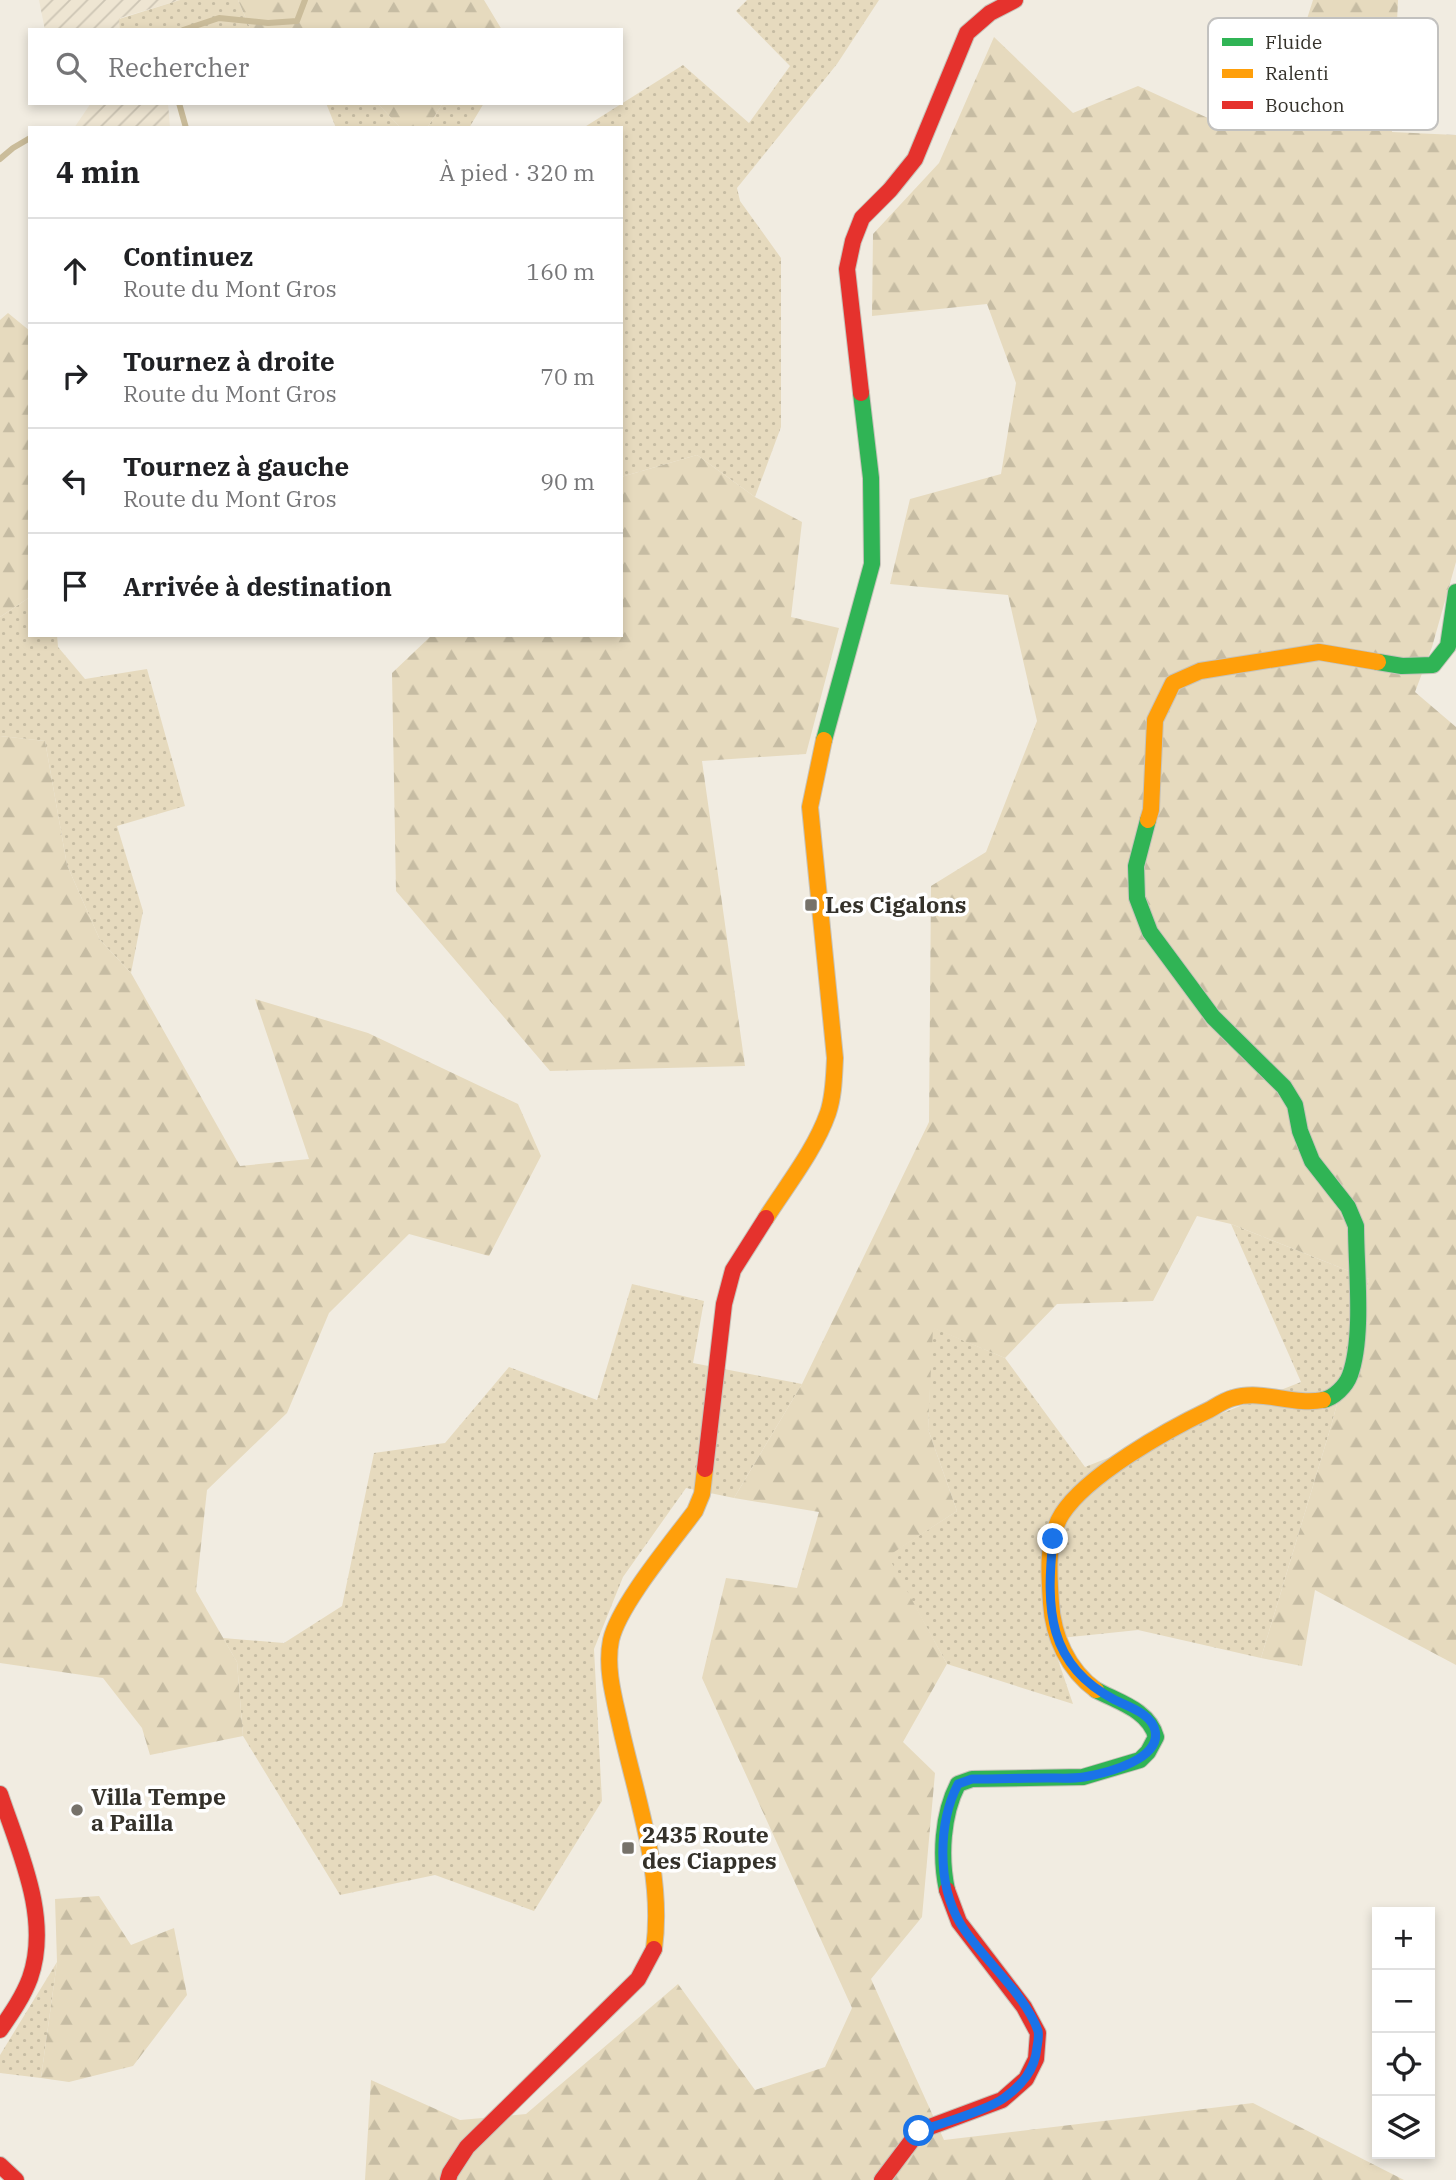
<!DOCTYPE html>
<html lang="fr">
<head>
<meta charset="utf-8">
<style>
	body { margin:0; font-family:"IBM Plex Serif",serif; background:#f6f6f6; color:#202124 }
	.controls { position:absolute; right:21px; bottom:21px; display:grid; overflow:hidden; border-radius:0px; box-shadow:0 4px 10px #0003 }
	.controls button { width:63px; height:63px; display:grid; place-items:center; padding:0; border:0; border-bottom:2px solid #e0e0e0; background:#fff; color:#202124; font:35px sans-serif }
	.stop { position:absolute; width:21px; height:21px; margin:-16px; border:5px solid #1a73e8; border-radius:50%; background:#fff }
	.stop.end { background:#1a73e8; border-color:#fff; box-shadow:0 2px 7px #0008 }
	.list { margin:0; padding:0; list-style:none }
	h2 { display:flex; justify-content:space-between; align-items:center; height:91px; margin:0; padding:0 28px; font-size:30px }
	h2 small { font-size:23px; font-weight:400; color:#757577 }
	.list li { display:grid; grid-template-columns:46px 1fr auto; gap:21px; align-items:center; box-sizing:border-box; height:105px; padding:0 28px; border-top:2px solid #e0e0e0 }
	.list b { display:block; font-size:26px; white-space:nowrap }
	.list p { margin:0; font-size:23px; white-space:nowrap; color:#757577 }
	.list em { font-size:23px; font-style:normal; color:#757577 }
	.icon { flex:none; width:38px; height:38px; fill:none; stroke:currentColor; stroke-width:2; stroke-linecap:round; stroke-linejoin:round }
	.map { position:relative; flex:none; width:1456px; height:2180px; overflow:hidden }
	.search { position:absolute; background:#fff; box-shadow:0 4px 10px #0003; left:28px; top:28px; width:595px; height:77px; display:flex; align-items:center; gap:18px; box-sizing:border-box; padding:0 24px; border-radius:0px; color:#757577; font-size:26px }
	.panel { position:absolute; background:#fff; box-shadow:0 4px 10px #0003; left:28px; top:126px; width:595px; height:511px; border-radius:0px }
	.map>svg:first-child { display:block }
</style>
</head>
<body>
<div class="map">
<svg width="1456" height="2180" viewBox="0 0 1456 2180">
	<defs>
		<pattern id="industrial-furrows" width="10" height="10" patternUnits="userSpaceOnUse" patternTransform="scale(1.75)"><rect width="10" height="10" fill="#eee5d2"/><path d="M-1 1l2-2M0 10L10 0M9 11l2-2" fill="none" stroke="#cdc5b4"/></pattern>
		<pattern id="grass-dots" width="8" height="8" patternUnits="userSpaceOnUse" patternTransform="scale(1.75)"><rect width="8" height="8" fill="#e6dabe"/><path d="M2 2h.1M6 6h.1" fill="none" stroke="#c6bca3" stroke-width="1.8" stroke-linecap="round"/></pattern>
		<pattern id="forest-firs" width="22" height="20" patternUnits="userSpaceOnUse" patternTransform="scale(1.75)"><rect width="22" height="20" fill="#e6dabe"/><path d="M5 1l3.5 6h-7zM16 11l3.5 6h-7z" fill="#c6bca3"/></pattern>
	</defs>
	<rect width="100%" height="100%" fill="#f1ece1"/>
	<path fill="url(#industrial-furrows)" d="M39 0H180L120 18V30H45Z
		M91 103H168L170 128H74Z"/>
	<path fill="url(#grass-dots)" d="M180 0H238L251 30H120L119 19Z
		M747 0H879L837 64 737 188 740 201 781 258V427L755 497 697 455 621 477V128H583L683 65 749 123 790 66 736 11Z
		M326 103H377L401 128H336Z
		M443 103H484L469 128H427Z
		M30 597V635H57L58 647 85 679 147 669 185 806 117 826 143 911 131 973 100 940 67 865 45 741 0 736V617Z
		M1231 1224 1369 1279 1332 1423 1261 1658 1138 1630 1051 1639 1073 1704 947 1664 887 1556 957 1511 928 1429 932 1327 1005 1358 1085 1467 1301 1382Z
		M632 1284 704 1301 693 1363 802 1384 734 1498 686 1488 623 1577 594 1649 602 1801 534 1911 435 1875 340 1895 243 1736 237 1662 223 1638 284 1643 342 1606 374 1453 445 1443 509 1367 597 1400Z
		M57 1962 41 2078 0 2073V2055Z"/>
	<path fill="url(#forest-firs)" d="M238 0H484L502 30H251Z
		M1313 0H1398L1392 132 1456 135V562L1432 647 1415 692 1456 727V1665L1315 1590 1302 1666 1261 1658 1332 1423 1369 1279 1231 1224 1197 1216 1153 1301 1057 1304 1005 1358 933 1328 928 1429 957 1511 888 1556 947 1664 903 1742 935 1773 922 1917 871 1979 944 2140 1253 2103 1404 2180H365L371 2080 460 2120 526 2114 678 1984 755 2090 825 2067 852 2008 702 1678 726 1578 797 1588 819 1512 734 1498 802 1384 929 1122 931 886 986 852 1037 721 1008 595 890 584 910 499 1001 474 1016 383 987 304 872 316 873 234 939 163 994 37 1073 113 1138 86 1234 130 1273 126Z
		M377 103H443L427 128H401Z
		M8 313 30 331V597L0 617V320Z
		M697 455 755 497 802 522 791 617 839 628 806 754 702 761 745 1066 550 1071 396 891 392 673 432 635H621V477Z
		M0 736 45 741 67 865 100 940 131 973 240 1166 309 1159 255 999 368 1033 518 1104 541 1156 489 1256 409 1234 329 1313 287 1413 207 1490 196 1591 237 1662 243 1736 150 1755 142 1728 103 1678 0 1663Z
		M99 1896 131 1945 174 1928 187 1995 133 2066 69 2082 41 2078 57 1962 55 1899Z"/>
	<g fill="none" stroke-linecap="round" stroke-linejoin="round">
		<path stroke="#cabc9a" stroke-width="6" d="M183 30 219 18 268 23 297 21 305 0
			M179 103 186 128
			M0 159 13 148 30 138"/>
		<defs>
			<path id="fast" d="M1378 662 1402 666 1433 665 1448 646 1456 592
				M824 740 872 564 871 478 861 393
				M1148 820 1136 866 1137 898 1150 932 1213 1017 1284 1087 1295 1105 1300 1131 1312 1161 1348 1207 1356 1226C1356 1269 1364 1336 1350 1375 1346 1386 1334 1398 1323 1400
				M947 1890C940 1857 942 1815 958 1784L972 1779 1083 1777 1140 1760 1148 1752 1156 1737C1149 1710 1118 1702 1096 1690"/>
			<path id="slow" d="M1148 820 1151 810 1155 720 1173 683 1200 671 1319 652 1378 662
				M766 1218C787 1185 815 1150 828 1113 834 1095 834 1076 835 1058L810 807 824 740
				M1096 1690C1068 1670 1053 1636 1051 1603 1049 1575 1046 1539 1062 1514 1087 1475 1167 1430 1209 1410 1216 1406 1225 1400 1233 1398 1263 1389 1293 1406 1323 1400
				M654 1949C664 1875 637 1800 621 1729 615 1701 605 1669 611 1640 619 1605 672 1542 695 1511L702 1494 705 1469"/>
			<path id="jam" d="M861 393 847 269 853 241 862 218 890 190 915 159 967 33 990 13 1015 0
				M705 1469 724 1304 733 1270 766 1218
				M0 1794C19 1851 51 1918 30 1978 23 1997 11 2014 0 2030
				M0 2165 16 2180
				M448 2180 450 2173 467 2147 638 1979 654 1949
				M882 2180 919 2131 1002 2100 1026 2079 1036 2059 1038 2033 1024 2007 959 1922 947 1890"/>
		</defs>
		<use href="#fast" stroke="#c7c3ba" stroke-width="18"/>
		<use href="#slow" stroke="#c7c3ba" stroke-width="18"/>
		<use href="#jam" stroke="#c7c3ba" stroke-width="18"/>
		<use href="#fast" stroke="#30b455" stroke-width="16"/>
		<use href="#slow" stroke="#ff9f0a" stroke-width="16"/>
		<use href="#jam" stroke="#e5322d" stroke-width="16"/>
	</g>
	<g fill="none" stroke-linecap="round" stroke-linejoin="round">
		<path stroke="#1a73e8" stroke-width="9" d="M919 2131C940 2124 988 2110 1004 2098 1022 2085 1035 2070 1037 2047 1038 2042 1039 2036 1038 2031 1025 1993 980 1957 960 1923 937 1884 938 1823 958 1784L972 1779C997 1779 1022 1778 1047 1778 1059 1778 1073 1779 1084 1777 1106 1773 1166 1759 1154 1727 1148 1713 1128 1706 1115 1700 1047 1665 1046 1608 1053 1539"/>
	</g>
	<g fill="#76726a" stroke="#fff" stroke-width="2.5">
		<rect x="804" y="898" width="14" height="14" rx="3.5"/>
		<circle cx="77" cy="1810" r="7"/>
		<rect x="621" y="1841" width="14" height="14" rx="3.5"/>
	</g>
	<g text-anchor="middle" stroke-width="7" stroke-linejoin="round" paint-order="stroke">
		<g font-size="23" font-weight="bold" fill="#34312a" stroke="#fff" text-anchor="start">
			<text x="825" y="913">Les Cigalons</text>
			<text x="91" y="1805">Villa Tempe<tspan x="91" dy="26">a Pailla</tspan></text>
			<text x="642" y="1843">2435 Route<tspan x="642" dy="26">des Ciappes</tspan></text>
		</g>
	</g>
	<rect x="1208" y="18" width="230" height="112" rx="10" fill="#fff" stroke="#c2c1bf" stroke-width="2"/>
	<rect x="1222" y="38" width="31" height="8" fill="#30b455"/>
	<rect x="1222" y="69" width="31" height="9" fill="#ff9f0a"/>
	<rect x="1222" y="101" width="31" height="8" fill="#e5322d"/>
	<g font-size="19" fill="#34312a">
		<text x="1265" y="49">Fluide</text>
		<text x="1265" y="80">Ralenti</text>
		<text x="1265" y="112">Bouchon</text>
	</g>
</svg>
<div class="controls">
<button>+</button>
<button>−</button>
<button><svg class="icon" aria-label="locate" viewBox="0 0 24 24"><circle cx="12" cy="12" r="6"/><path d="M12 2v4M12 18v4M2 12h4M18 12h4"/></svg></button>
<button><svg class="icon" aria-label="layers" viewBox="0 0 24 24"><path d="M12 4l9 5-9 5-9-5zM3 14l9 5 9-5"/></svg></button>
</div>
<div class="stop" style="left:919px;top:2131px"></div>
<div class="stop end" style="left:1053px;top:1539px"></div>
<div class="search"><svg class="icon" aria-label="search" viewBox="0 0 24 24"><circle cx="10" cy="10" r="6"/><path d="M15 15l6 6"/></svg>Rechercher</div>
<section class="panel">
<h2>4 min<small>À pied · 320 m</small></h2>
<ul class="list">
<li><svg class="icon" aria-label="ahead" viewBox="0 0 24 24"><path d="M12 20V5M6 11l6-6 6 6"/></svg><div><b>Continuez</b><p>Route du Mont Gros</p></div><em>160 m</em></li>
<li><svg class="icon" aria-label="right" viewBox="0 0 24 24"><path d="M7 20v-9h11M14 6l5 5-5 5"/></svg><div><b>Tournez à droite</b><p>Route du Mont Gros</p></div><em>70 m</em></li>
<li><svg class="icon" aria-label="left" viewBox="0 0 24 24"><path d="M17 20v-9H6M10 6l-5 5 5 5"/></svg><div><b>Tournez à gauche</b><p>Route du Mont Gros</p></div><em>90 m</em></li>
<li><svg class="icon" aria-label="arrive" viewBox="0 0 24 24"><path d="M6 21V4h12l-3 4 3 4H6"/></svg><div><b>Arrivée à destination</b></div></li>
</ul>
</section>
</div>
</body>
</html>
